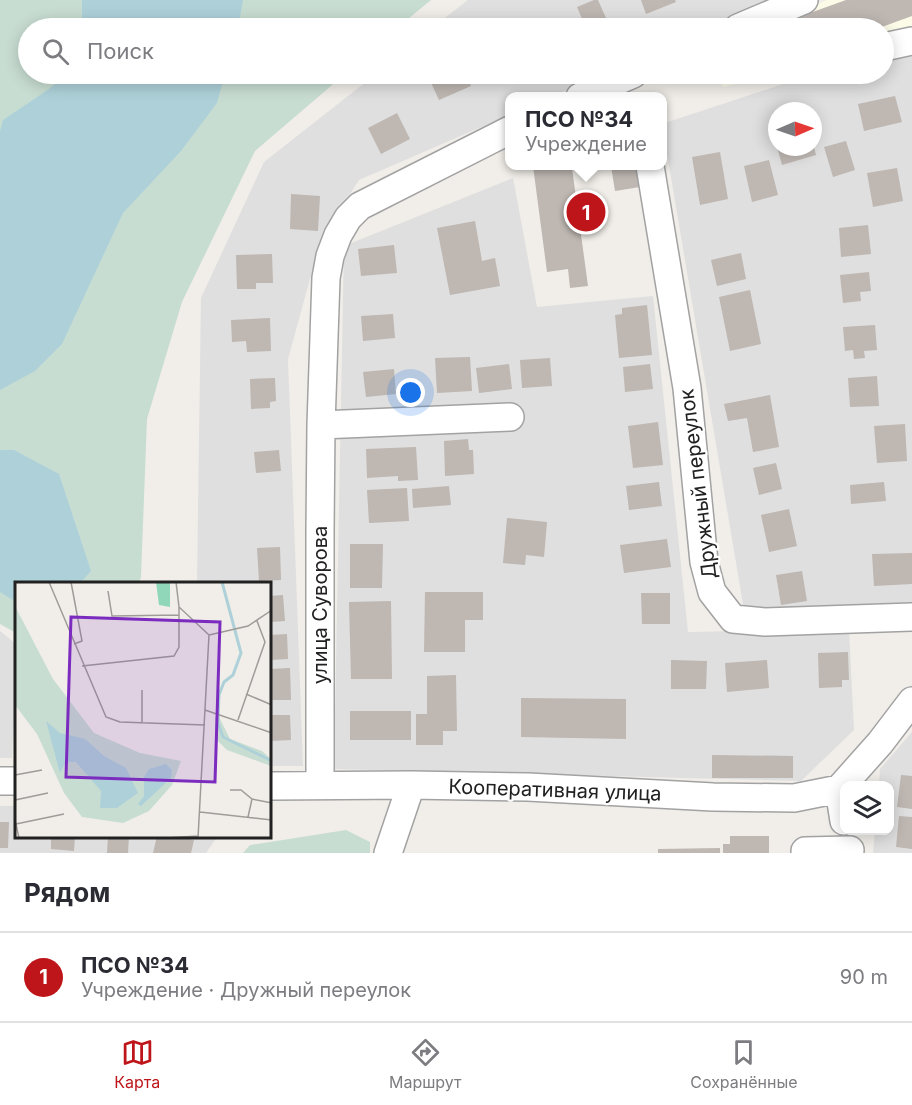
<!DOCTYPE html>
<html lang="ru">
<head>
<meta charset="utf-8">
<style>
	body { margin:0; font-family:Inter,sans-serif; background:#f7f7f7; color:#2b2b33 }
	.controls { position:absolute; right:18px; bottom:18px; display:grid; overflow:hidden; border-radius:12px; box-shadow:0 3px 15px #0003 }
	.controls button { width:54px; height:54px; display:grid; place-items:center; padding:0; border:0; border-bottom:2px solid #e1e1e2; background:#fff; color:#2b2b33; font:30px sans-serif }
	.compass { position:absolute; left:768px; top:102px; width:54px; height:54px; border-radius:50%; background:#fff; box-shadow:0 3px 15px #0003; rotate:88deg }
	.you { position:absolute; left:411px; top:393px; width:21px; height:21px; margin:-15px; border:4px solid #fff; border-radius:50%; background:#1a73e8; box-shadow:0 0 0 9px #1a73e833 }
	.badge { display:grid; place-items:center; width:39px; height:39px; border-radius:50%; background:#be151b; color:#fff; font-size:20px; font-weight:700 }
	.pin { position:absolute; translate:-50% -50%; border:3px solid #fff; box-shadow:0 2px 6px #0006 }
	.popup { position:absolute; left:505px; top:92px; width:162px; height:78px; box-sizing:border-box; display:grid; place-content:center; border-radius:12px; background:#fff; filter:drop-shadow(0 2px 4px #0005); font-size:20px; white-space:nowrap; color:#7c7c81 }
	.popup b { font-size:22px; color:#2b2b33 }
	.popup::after { content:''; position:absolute; left:50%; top:100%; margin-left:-12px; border:12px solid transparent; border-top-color:#fff }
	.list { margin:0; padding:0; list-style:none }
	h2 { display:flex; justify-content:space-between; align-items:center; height:78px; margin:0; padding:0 24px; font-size:26px }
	h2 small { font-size:20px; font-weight:400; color:#7c7c81 }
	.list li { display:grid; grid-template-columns:39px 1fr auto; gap:18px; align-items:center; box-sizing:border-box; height:90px; padding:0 24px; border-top:2px solid #e1e1e2 }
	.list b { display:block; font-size:22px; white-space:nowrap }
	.list p { margin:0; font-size:20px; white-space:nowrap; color:#7c7c81 }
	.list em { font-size:20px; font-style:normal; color:#7c7c81 }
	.icon { flex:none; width:33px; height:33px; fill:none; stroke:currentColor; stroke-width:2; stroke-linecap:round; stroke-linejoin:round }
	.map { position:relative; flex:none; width:912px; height:853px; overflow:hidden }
	.search { position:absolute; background:#fff; box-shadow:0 3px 15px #0003; left:18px; right:18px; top:18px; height:66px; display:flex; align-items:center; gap:15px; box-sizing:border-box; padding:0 21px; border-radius:33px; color:#7c7c81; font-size:22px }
	.sheet { height:168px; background:#fff }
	nav { display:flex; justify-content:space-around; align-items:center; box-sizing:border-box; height:84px; border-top:2px solid #e1e1e2; background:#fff; font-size:16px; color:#7c7c81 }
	nav a { display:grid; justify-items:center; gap:3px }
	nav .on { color:#be151b }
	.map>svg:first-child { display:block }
</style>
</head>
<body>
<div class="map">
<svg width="912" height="853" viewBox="0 0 912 853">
	<rect width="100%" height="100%" fill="#f1eee9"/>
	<path fill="#dfdfdf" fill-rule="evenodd" d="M468 0H774L708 28H432Z
		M912 53V605L744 610 662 124 792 81 823 74H884V60ZM777 111H813V147H777Z
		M376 74H605L552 96 510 97 509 115 359 180 321 239 288 359 303 766H270V583H197L201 298 264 162Z
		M513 178 537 307 653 296 688 632 849 629 854 730 801 781 334 769 344 246Z
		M0 631 16 644V673L12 758H0Z
		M912 732V853H873L875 831 890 830V786L879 785 880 769Z
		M0 806H16V836L217 837 206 853H0Z"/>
	<path fill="#fcfbe7" d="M827 0H912V33L884 42V28H760Z
		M718 74H771L723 87Z"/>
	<path fill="#c8ddd2" d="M0 0H431L397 28H28V74H345L255 151 182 302 147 419 141 577 139 583H16V633L0 624Z
		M346 830 370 842V853H243L250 845Z"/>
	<path fill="#aed1d9" d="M82 0H243L238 28H82Z
		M66 74H225L217 103 181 151 123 213 62 344 35 371 0 390V131L3 120 49 89Z
		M0 450H14L59 474 91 571 80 583H16V602L0 592Z"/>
	<path fill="#beb7b2" d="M594 0H598L610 27 606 28H586L577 7Z
		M641 0H675L676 2 646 14Z
		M846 0H912V16L879 28H800L796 18Z
		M434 74H466L471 86 439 100 428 76Z
		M895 96 902 122 864 131 858 104Z
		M397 113 410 139 381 154 368 128Z
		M846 141 855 170 833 177 824 147Z
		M777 147H814L816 155 782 165Z
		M720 152 728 199 700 205 692 157Z
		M769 160 778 195 752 202 744 166Z
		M533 166H582V167L572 168 588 286 570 288 568 269 547 272Z
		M611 166H637L640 187 615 191Z
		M897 168 903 201 873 207 867 173Z
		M291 194 320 196 318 231 290 229Z
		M475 221 482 261 495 258 500 286 450 295 437 228Z
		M868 225 871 254 841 257 839 228Z
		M394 245 397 273 361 276 358 249Z
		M741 253 746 279 717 286 711 260Z
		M272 254 273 283H256V289H237L236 255Z
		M869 272 871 291 860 292 861 301 843 303 840 275Z
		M750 290 761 344 730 351 719 297Z
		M647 305 652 355 619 358 615 315 622 314V308Z
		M393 314 395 338 363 341 361 316Z
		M270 318 271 351 247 352 246 341 232 342 231 320Z
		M875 325 877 350 864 351 865 358 854 359 853 350 845 351 843 327Z
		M470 357 472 391 437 393 435 358Z
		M550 358 552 386 522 388 520 360Z
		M509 364 512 389 479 393 476 368Z
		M650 364 653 389 625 392 623 367Z
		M394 369 396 394 366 397 363 372Z
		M877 376 879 406 850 407 848 378Z
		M275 378 276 401 270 402V408L251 409 250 379Z
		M770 395 779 447 753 452 747 418 728 421 724 404Z
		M658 422 663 465 633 468 628 426Z
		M905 424 907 461 877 463 874 426Z
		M468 439 469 450H473L474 474 445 476 444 441Z
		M416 447 418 480 398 481V476L367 478 366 449Z
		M279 450 281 471 256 473 254 452Z
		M776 463 782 489 759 495 753 468Z
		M659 482 662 506 629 510 626 486Z
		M884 482 886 501 851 504 850 485Z
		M449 486 451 505 413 508 412 489Z
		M407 488 409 521 369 523 367 490Z
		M789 509 797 546 769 552 761 515Z
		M507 518 547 522 544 557 526 555 525 565 503 563Z
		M667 539 671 567 624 573 620 545Z
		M350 544H383L382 588H350Z
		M280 547 281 580 259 581 257 548Z
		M912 553V584L874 586 872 554Z
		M802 571 807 601 781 605 776 575Z
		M425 592H483V620H465V652H424Z
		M641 593H670V624H642Z
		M283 595 285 621 270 622V596Z
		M391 601 392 679H351L349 602Z
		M287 634 288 659 270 660V635Z
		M848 652 849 680H842V687L819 688 818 653Z
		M671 660 707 661 706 689H671Z
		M767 660 769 688 727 692 725 663Z
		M290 668 291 700H270V669Z
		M456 675 457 731H443V745H416V714H427V676Z
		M521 698 626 699V739L521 737Z
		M350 711H411V740H350Z
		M270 715H290L291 740 270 741Z
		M712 755 793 756V778H712Z
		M901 775 912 776V809L897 807Z
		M899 816 912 817V849L896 847Z
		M0 822H9L8 848H0Z
		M51 836H75L74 851 51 849Z
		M108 836H129L128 853H107Z
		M157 836H178L194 840 191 853H153Z
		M730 836H769V853H723V844H730Z
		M720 848V853H658V849Z"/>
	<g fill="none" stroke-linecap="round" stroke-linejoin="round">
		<defs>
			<path id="minor" d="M738 28 804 0
				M884 47 912 41
				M580 97 633 74
				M650 166 687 388 704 562 712 592 733 619 765 622 912 617
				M321 425 510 417
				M0 781H16
				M320 785V531L321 425 326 278 330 256 338 235 348 218 360 206 510 130
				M270 786 411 785 528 787 713 797 794 798 839 789
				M839 789 880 743 912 701
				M839 789 844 821
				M805 851 850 850
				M388 853 411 785"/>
		</defs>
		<use href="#minor" stroke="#a2a2a2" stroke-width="30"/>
		<use href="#minor" stroke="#fff" stroke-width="27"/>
	</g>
	<g text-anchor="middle" stroke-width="4.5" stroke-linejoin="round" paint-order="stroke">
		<g font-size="20" fill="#212121" stroke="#fff">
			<text transform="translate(698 484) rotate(-97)" y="7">Дружный переулок</text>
			<text transform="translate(320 605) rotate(-90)" y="7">улица Суворова</text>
			<text transform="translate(555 790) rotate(2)" y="7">Кооперативная улица</text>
		</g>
	</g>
	<g transform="translate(15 582)">
		<rect width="256" height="256" fill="#f1eee9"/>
		<path d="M0 24 38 97 79 151 125 171 166 179 157 203 134 229 108 241 67 235 49 211 22 152 0 123ZM200 135H204L215 157 247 169 256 177V184L212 168 200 156Z" fill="#c8ddd2"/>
		<path d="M141 0H155V25L144 23Z" fill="#90d7b9"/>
		<path d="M31 139 45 151 70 157 89 174 111 186 123 211 102 226H85L86 209 61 180H51L45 191ZM151 182 157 188 156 196 126 224 123 222 129 214V195L134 187Z" fill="#aed1d9"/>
		<path fill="none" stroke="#aed1d9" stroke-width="3" d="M207 0 226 71 218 93 209 100 204 113 203 141 208 155 257 179"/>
		<path fill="none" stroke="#9e9c99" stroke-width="1.5" d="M34 0 91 135 105 140 190 143M56 0 67 59 59 62M161 0 164 25 194 53M93 9 97 34 164 33M194 53 233 44 257 28M67 84 159 74 164 65V25M127 108V141M231 112 257 123M190 128 257 151M223 138 250 60 242 39M0 193 27 188M215 208H226L237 217 257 221M0 218 33 211M185 230 257 238M233 235 237 217M0 238 4 256M1 242 49 232M151 256 183 254M183 256 194 53"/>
		<path fill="#7b2cbf" fill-opacity="0.15" stroke="#7b2cbf" stroke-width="3" d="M56 35 205 40 200 200 51 195Z"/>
		<rect width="256" height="256" fill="none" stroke="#212121" stroke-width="3"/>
	</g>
</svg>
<div class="controls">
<button><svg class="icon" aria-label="layers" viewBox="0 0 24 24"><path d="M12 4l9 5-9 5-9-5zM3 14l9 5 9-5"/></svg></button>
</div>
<svg class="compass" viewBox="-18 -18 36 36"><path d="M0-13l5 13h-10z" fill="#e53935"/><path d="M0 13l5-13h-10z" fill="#7c7c81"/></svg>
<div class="you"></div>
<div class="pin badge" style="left:586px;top:212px">1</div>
<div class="popup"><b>ПСО №34</b>Учреждение</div>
<div class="search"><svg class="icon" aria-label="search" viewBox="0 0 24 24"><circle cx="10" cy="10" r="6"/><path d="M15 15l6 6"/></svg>Поиск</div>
</div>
<section class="sheet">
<h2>Рядом<small></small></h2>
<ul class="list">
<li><span class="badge">1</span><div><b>ПСО №34</b><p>Учреждение · Дружный переулок</p></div><em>90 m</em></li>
</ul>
</section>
<nav>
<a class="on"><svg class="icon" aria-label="map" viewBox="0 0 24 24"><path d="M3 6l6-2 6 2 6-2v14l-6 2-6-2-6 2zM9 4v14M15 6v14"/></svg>Карта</a>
<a><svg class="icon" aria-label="directions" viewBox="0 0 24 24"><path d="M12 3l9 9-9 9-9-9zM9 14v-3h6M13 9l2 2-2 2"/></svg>Маршрут</a>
<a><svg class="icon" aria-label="saved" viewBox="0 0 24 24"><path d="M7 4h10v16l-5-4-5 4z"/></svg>Сохранённые</a>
</nav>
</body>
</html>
